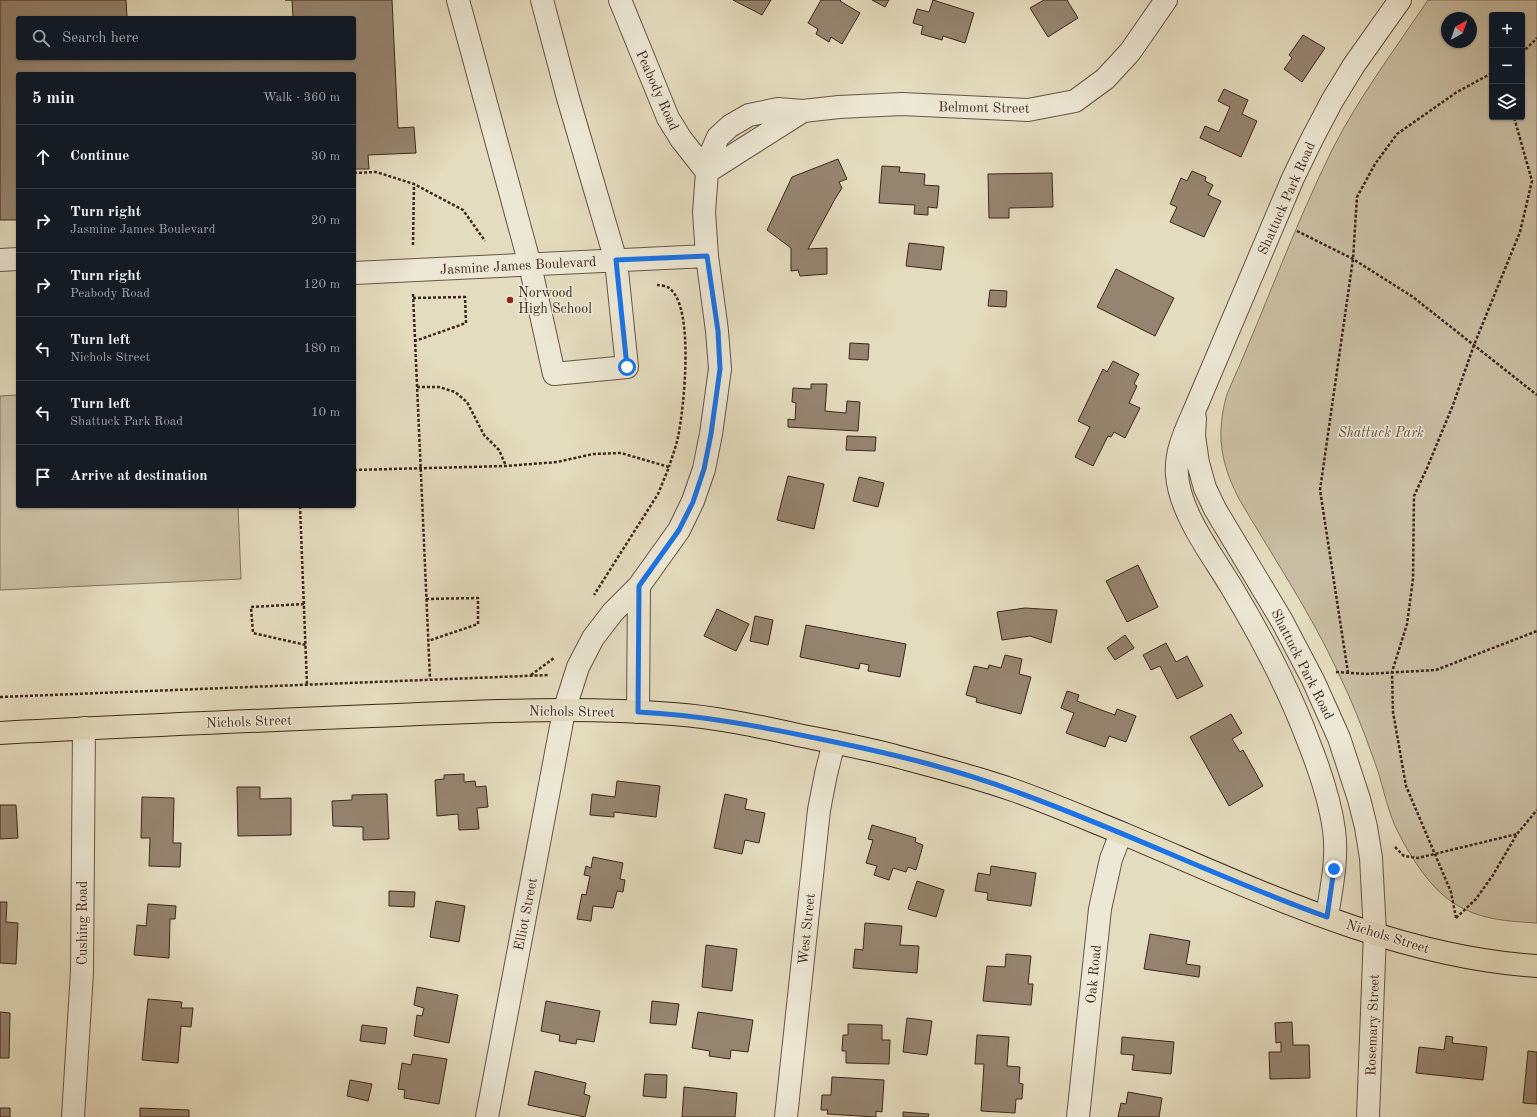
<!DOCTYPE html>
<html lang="en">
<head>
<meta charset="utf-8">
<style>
	body { margin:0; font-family:"Old Standard TT",serif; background:#20242c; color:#f1f3f6 }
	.controls { position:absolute; right:12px; top:12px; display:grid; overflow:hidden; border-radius:4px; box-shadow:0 1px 3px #0004 }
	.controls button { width:36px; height:36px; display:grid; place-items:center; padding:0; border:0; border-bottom:1px solid #363941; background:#171b24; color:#f1f3f6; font:20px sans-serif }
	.compass { position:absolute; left:1441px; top:12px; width:36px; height:36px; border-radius:50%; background:#171b24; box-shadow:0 1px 3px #0004; rotate:40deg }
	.stop { position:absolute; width:12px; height:12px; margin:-9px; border:3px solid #1a73e8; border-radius:50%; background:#fff }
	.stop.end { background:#1a73e8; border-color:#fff; box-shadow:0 1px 4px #0008 }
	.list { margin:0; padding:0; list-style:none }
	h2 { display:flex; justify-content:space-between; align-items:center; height:52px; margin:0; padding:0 16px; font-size:17px }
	h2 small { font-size:13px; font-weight:400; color:#9ea1a6 }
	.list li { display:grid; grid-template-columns:26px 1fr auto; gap:12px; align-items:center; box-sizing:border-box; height:64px; padding:0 16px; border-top:1px solid #363941 }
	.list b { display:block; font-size:15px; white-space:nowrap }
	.list p { margin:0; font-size:13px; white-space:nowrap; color:#9ea1a6 }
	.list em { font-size:13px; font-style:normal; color:#9ea1a6 }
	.icon { flex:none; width:22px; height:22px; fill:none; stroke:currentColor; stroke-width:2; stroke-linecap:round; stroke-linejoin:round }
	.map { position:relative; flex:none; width:1537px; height:1117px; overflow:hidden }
	.search { position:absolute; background:#171b24; box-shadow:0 1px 3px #0004; left:16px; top:16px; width:340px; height:44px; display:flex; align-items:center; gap:10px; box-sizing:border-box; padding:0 14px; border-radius:4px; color:#9ea1a6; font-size:15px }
	.panel { position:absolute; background:#171b24; box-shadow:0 1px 3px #0004; left:16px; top:72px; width:340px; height:436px; border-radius:4px }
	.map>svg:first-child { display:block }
</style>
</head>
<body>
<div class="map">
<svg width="1537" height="1117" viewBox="0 0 1537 1117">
	<rect width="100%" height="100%" fill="#e4dcbe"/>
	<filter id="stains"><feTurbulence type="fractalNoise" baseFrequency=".005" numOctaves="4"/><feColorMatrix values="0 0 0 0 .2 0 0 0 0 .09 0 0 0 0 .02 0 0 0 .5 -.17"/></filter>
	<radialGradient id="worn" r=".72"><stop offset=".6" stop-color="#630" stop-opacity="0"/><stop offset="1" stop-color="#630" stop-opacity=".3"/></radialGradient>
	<path fill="#c8bda2" stroke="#84725f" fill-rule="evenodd" d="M1428 0H1537V923C1502 921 1471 919 1443 895 1424 879 1406 849 1395 826 1386 805 1382 781 1374 760 1363 729 1351 699 1337 670 1309 610 1271 554 1238 497 1220 461 1216 433 1227 394 1263 314 1293 229 1332 150 1359 97 1395 49 1428 0ZM1492 15H1522V117H1492ZM1447 18H1471V42H1447Z
		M18 395V506H238L241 579 0 590V396Z"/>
	<path fill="#958570" stroke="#3f261c" d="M0 0H126L127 18H18V58H354V18H293L292 0H285H392L398 128 414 127 416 153 368 155 369 169H354V74H18V220H0Z
		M733 0H771L762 15Z
		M821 0H841L840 1 860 13 842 44 831 37 829 42 816 34 818 29 808 23Z
		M872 0H889L885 7Z
		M933 0 974 13 965 43 943 36 942 40 921 34 923 26 913 23 917 9 929 12Z
		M1044 0H1067L1078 18 1048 37 1030 8Z
		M1303 35 1325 48 1302 82 1284 69 1292 58 1289 55Z
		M1224 89 1248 100 1242 114 1257 121 1241 157 1200 138 1205 126 1219 132 1230 107 1218 101Z
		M838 159 847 179 839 182 842 188 835 199 808 249 827 248V274L800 276 798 270 791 271V248L767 230 792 177Z
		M882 166 900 167 899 172 925 174 924 185 939 186 937 208 928 207V215L914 214 915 205 879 203Z
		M1192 171 1206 177 1205 181 1213 185 1208 195 1221 201 1204 237 1170 222 1177 207 1170 204 1181 178 1187 181Z
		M1052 173 1053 207 1009 208V218H989L988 174Z
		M909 243 944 247 941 270 906 266Z
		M1116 269 1174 298 1155 336 1097 307Z
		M990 290 1007 291 1006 307 988 306Z
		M850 343 869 344 868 360 849 359Z
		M1113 361 1139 374 1134 384 1137 386 1129 403 1140 408 1125 438 1114 432 1111 437 1108 436 1093 466 1075 457 1090 427 1078 421 1103 369 1107 372Z
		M811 384H827L825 411 846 413 847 401 860 402 858 431 788 427V419L795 420 796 403 792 402 793 388 811 389Z
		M847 436 876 437 875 451 846 450Z
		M788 476 824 484 814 529 777 520Z
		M859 477 884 483 878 507 853 501Z
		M1138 565 1158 607 1127 622 1106 581Z
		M1025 608 1057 610 1051 643 1030 636 1002 640 997 612Z
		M717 609 749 624 736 651 704 636Z
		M755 616 773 620 768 645 750 641Z
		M806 625 906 644 900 677 868 671 869 665 860 663 859 669 800 657Z
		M1125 635 1134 648 1115 660 1107 648Z
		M1166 643 1176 662 1187 656 1203 686 1177 699 1160 666 1151 670 1143 655Z
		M1005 655 1022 659 1019 674 1031 677 1021 714 976 702 977 698 966 695 974 666 988 669 989 665 1001 668Z
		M1067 691 1079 695 1077 701 1115 715 1117 709 1136 716 1126 742 1109 736 1105 747 1066 733 1074 713 1061 708Z
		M1231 714 1242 733 1232 739 1240 752 1243 750 1263 786 1229 806 1190 737Z
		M464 774V782L475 781 476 787 486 786 488 807 477 808 479 829 459 830 458 814 437 816 435 780 444 779V775Z
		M617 781 660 786 656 817 614 812V817L590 815 592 794 615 797Z
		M237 787H260V799L291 798V835L238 836Z
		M387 794 389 839 363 840V827L333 826 332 801 352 800V795Z
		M725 794 747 799 745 809 765 813 759 843 745 840 742 854 714 848Z
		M142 797 174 798 173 843H181L180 867 149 866 150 838H141Z
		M0 805H16L18 838 0 839Z
		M872 825 916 838 915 842 923 845 916 870 908 867 906 872 893 868 889 880 874 875 877 866 866 863 873 840 868 839Z
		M593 857 623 863 620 879 625 880 623 892 617 891 613 908 593 906 591 921 577 919 582 894 586 895 590 876 584 875 586 866 591 868Z
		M991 866 1036 873 1031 906 987 900 988 893 975 891 978 873 990 875Z
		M917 881 944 890 936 917 908 909Z
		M389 891 415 892 414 907 389 906Z
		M436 901 465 906 459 942 430 937Z
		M0 902H7L6 922 18 923 16 964 0 963Z
		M148 904 176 906 175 919H170L169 958 134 955 137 925 146 926Z
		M865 923 902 926 900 945 919 946 917 973 853 968 855 949 863 950Z
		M1150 934 1190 941 1186 964 1200 966 1199 977 1144 969Z
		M706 945 737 949 732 991 702 987Z
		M1006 954 1031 956 1028 984H1033L1031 1005 983 1001 987 966 1005 967Z
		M417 987 458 995 449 1043 414 1036 417 1015 422 1016 424 1008 414 1005Z
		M148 999 182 1002 181 1008H193L191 1027 181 1026 178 1063 142 1060Z
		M546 1001 600 1011 594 1042 577 1039 576 1044 559 1041 560 1035 541 1031Z
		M652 1001 679 1004 676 1025 650 1023Z
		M0 1012 10 1013 9 1058H0Z
		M698 1012 753 1020 748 1052 731 1050 730 1059 709 1056 710 1051 692 1048Z
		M907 1018 932 1021 927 1055 903 1052Z
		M1292 1022 1293 1045H1309L1310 1078 1270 1079 1269 1052H1281V1042L1276 1043 1275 1023Z
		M848 1024 882 1025V1040H890L889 1064 846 1063V1051H842L843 1035H848Z
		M362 1025 387 1028 385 1044 360 1041Z
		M977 1035 1009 1037 1007 1066 1020 1067 1019 1083 1023 1084 1022 1099H1016L1015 1113 981 1111 984 1064H975Z
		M1446 1036 1453 1037 1452 1043 1487 1047 1483 1080 1416 1073 1419 1047 1444 1050Z
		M1122 1037 1174 1042 1171 1074 1132 1070 1134 1055 1121 1054Z
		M1528 1051 1537 1052V1104L1523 1103Z
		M413 1054 447 1059 439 1104 404 1098 405 1090 398 1089 402 1063 411 1065Z
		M535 1071 586 1083 584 1094 590 1096 585 1117 528 1105Z
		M645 1074 667 1075 666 1098 643 1096Z
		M832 1077 884 1080 882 1112 876 1111V1117L827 1114 828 1110H821L822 1095H831Z
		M350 1080 372 1084 368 1101 347 1096Z
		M684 1087 737 1093 735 1117H682Z
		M1128 1092 1162 1098 1159 1117H1118L1121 1103 1126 1104Z
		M0 1108H10V1117H0Z
		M140 1108 189 1110V1117H140Z
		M903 1112 929 1114 928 1117H903Z"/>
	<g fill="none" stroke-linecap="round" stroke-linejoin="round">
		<defs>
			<path id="minor" d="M458 0 530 265 554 374 627 367 616 261 568 98 542 0
				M620 0 668 118 681 139 707 172
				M707 172 803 111
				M0 260 18 259
				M354 273 707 256
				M1195 418 1194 436 1198 463 1205 488 1215 509 1282 621 1313 680 1339 738 1359 799 1366 827 1371 858 1375 933 1368 1117
				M638 712 639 586
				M1327 917C1331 889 1338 860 1334 830 1330 800 1320 771 1309 743 1289 689 1262 638 1232 588 1213 556 1180 514 1177 475 1175 451 1186 430 1195 409L1293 178 1312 139 1332 101 1354 65 1400 0
				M73 1117 82 972 84 728
				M487 1117 564 711 578 667 593 638 613 612 639 586 679 530 693 501 704 469 711 434 720 369 717 331 707 256 704 212 707 172 711 153 718 137 730 126 749 115 778 109 803 111 839 107 902 104 1028 110 1075 101 1105 79 1130 52 1166 0
				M786 1117 819 810 826 774 834 742
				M1078 1117 1100 909 1111 859 1121 833"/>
			<path id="major" d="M0 733C124 726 248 721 372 716 472 712 573 706 673 714 715 717 757 726 798 735 832 742 866 748 899 757 937 767 976 777 1013 790 1050 803 1087 819 1124 834 1255 889 1393 957 1537 966"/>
		</defs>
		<use href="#minor" stroke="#685444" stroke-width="24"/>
		<use href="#major" stroke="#3f261c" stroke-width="24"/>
		<path stroke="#3f261c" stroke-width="2.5" stroke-dasharray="3 2" stroke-linecap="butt" d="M1522 53 1537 38
			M354 173 376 172 414 184 463 210 485 241
			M1297 231 1353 259 1413 297 1537 395
			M413 245 414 184
			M657 285C660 285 666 286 669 288 695 306 684 408 678 437 676 447 672 457 669 467
			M413 294 430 679
			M413 298 465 297 466 323 415 341
			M417 387H439L455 392 467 402 484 435 499 450 506 466
			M354 470 506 466 557 462 593 454 621 453 669 467 658 494 594 595
			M300 506 307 685
			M426 599 478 598V624L428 641
			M304 604 251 607 253 633 306 645
			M1336 672 1366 674 1436 670 1537 631
			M1348 673 1320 490 1353 259 1357 197 1375 164 1397 134 1457 92 1492 73
			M531 675 554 658
			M0 697 549 675
			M1395 847 1404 856 1418 858 1517 834
			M1456 918 1451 892 1406 786 1393 712 1392 672 1407 624 1413 579 1414 496 1427 468 1453 405 1474 345 1520 232 1532 181 1514 117
			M1456 918 1476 899 1493 875 1517 834 1537 810"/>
		<use href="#minor" stroke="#ede8d5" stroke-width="22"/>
		<use href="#major" stroke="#e4dcbe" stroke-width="22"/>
	</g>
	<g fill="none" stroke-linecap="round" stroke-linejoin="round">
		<path stroke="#1a73e8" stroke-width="5" d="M627 367 616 260 707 256 718 331 720 369 711 434 704 469 693 502 679 530 639 586 638 712C702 715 763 727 825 740 888 753 953 768 1014 791 1120 829 1221 879 1327 917L1334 869"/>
	</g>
	<circle fill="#8f2418" stroke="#ede8d5" stroke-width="1.5" cx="510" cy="300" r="4"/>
	<g text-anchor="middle" stroke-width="3" stroke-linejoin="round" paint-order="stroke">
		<g font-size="14" fill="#3f261c" stroke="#ede8d5">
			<text transform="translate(658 90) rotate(66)" y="5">Peabody Road</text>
			<text transform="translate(984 107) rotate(1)" y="5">Belmont Street</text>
			<text transform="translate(1286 198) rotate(-66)" y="5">Shattuck Park Road</text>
			<text transform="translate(518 265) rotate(-3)" y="5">Jasmine James Boulevard</text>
			<text transform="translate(1303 664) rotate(63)" y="5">Shattuck Park Road</text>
			<text transform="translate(572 711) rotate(1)" y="5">Nichols Street</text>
			<text transform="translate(249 721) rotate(-2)" y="5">Nichols Street</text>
			<text transform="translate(525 914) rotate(-79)" y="5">Elliot Street</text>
			<text transform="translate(82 923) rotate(-90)" y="5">Cushing Road</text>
			<text transform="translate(806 929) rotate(-84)" y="5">West Street</text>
			<text transform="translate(1388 936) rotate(17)" y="5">Nichols Street</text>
			<text transform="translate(1093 974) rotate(-84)" y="5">Oak Road</text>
			<text transform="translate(1372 1025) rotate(-88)" y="5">Rosemary Street</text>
		</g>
		<g font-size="14" fill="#3f261c" stroke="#ede8d5" text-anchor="start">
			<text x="518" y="297">Norwood<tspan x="518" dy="16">High School</tspan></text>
		</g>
		<g font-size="14" font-style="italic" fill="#614c3e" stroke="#ede8d5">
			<text x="1381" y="437">Shattuck Park</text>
		</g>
	</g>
	<rect width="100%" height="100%" filter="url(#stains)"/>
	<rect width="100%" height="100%" fill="url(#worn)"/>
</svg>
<div class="controls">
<button>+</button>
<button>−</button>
<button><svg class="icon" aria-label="layers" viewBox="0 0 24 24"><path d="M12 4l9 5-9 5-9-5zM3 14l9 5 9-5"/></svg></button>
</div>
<svg class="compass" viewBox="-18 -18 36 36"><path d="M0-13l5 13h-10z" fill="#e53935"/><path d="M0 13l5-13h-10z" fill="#9ea1a6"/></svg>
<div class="stop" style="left:627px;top:367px"></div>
<div class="stop end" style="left:1334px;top:869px"></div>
<div class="search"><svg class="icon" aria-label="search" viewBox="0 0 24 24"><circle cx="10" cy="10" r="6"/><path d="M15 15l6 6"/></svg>Search here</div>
<section class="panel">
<h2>5 min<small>Walk · 360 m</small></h2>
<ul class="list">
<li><svg class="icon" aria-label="ahead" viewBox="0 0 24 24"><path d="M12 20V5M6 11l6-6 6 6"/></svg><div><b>Continue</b></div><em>30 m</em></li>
<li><svg class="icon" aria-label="right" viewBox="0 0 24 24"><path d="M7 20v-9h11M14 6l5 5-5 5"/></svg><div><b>Turn right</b><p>Jasmine James Boulevard</p></div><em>20 m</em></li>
<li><svg class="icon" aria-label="right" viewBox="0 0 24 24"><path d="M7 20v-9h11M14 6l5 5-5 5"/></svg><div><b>Turn right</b><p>Peabody Road</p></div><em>120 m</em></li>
<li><svg class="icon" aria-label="left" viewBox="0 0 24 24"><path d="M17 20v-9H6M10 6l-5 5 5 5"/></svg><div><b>Turn left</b><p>Nichols Street</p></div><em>180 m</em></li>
<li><svg class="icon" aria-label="left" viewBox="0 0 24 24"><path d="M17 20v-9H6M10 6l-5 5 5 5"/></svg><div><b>Turn left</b><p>Shattuck Park Road</p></div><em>10 m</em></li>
<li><svg class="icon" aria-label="arrive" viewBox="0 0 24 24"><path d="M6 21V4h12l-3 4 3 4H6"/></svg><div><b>Arrive at destination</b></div></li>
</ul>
</section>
</div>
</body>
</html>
